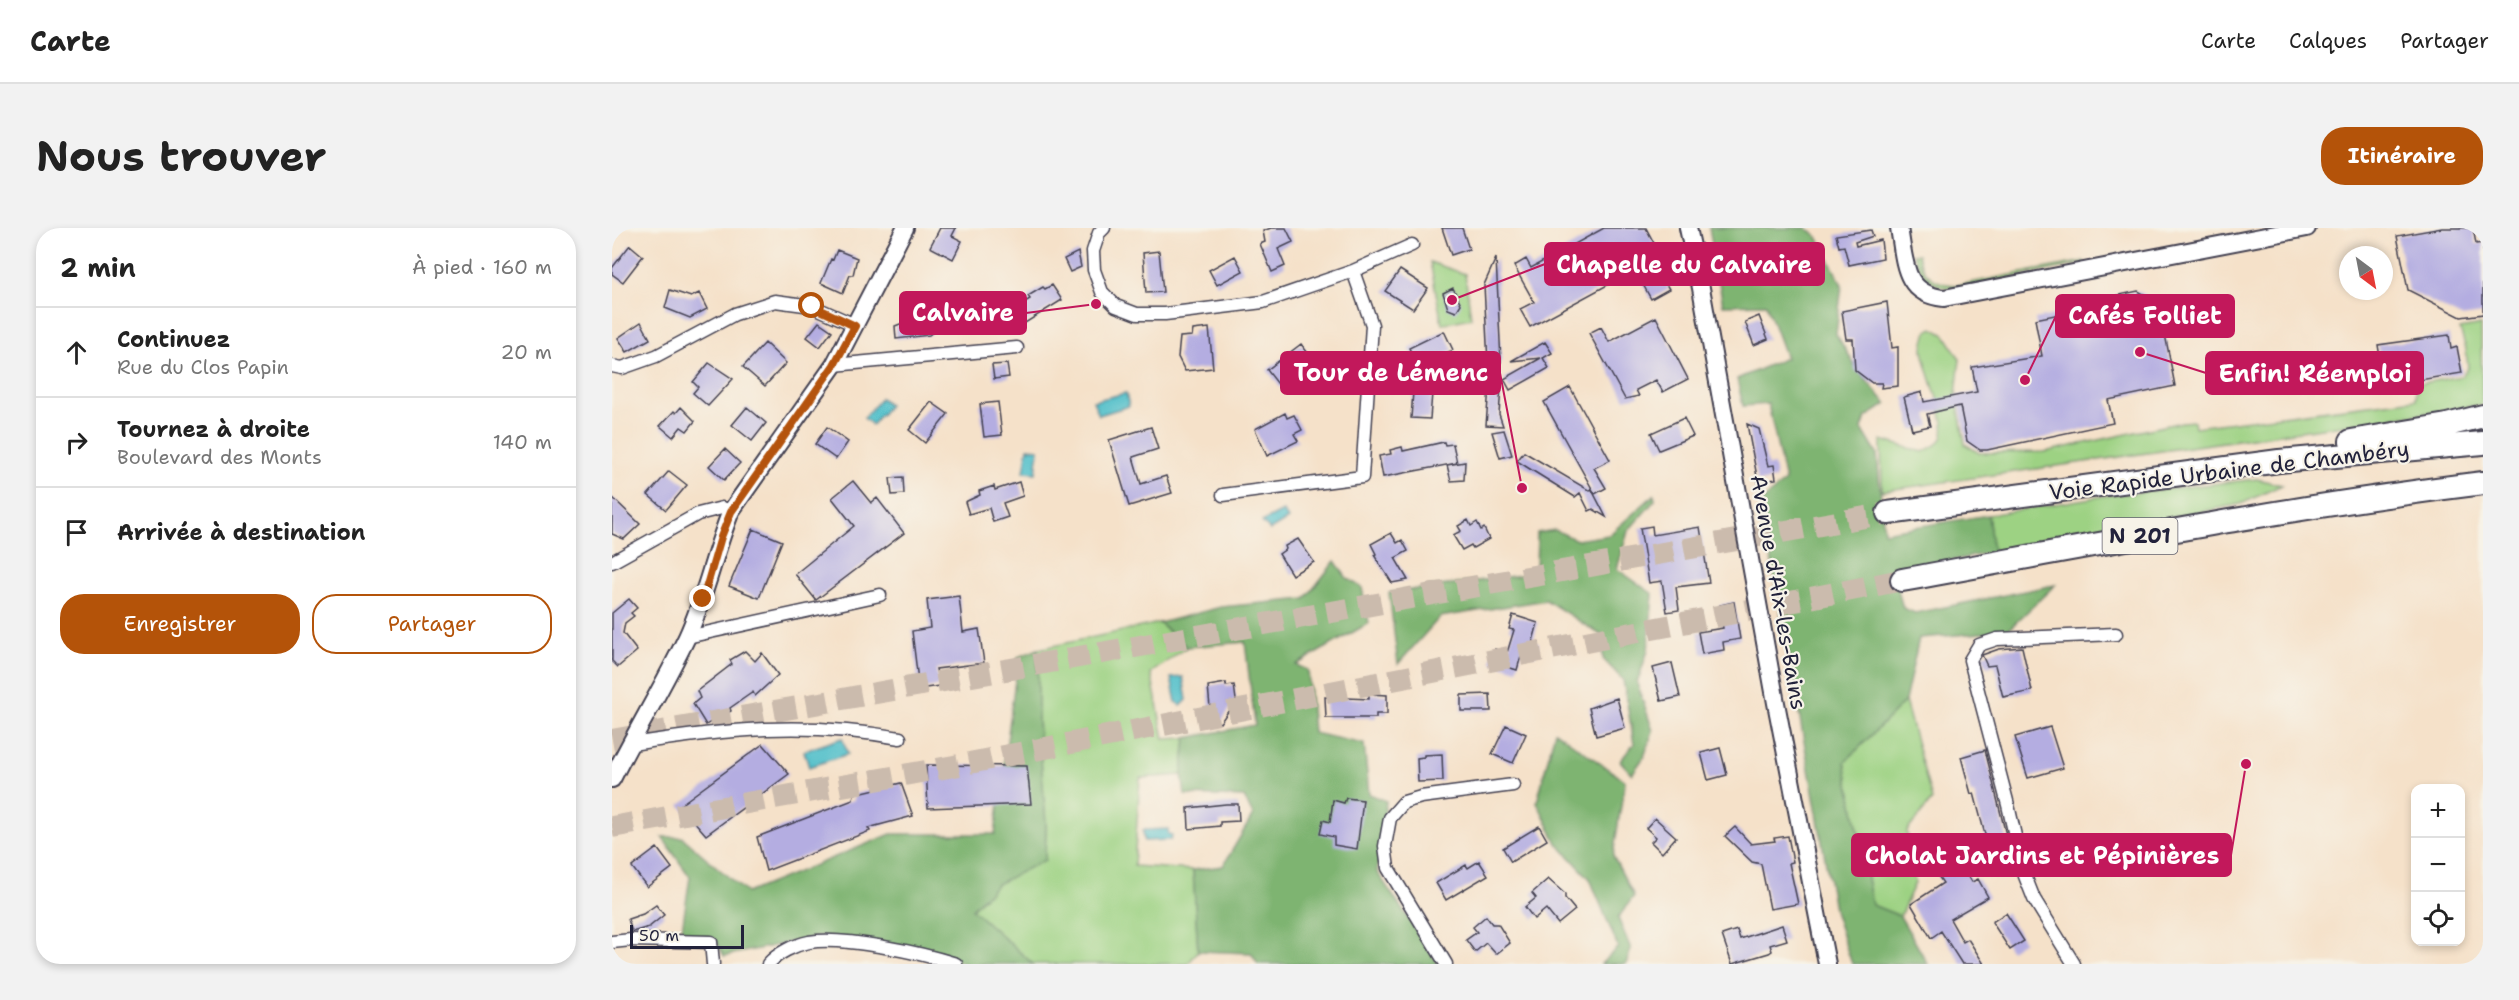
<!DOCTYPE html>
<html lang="fr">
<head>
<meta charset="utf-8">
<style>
	body { margin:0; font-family:"Shantell Sans",sans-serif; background:#f2f2f2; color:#222 }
	.controls { position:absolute; right:18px; bottom:18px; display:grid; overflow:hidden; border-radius:12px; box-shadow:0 3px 9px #0003 }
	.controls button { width:54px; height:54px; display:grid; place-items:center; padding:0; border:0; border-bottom:2px solid #e0e0e0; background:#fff; color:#222; font:30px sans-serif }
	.compass { position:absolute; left:1727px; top:18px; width:54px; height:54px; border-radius:50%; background:#fff; box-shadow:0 3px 9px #0003; rotate:148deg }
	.scale { position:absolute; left:18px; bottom:15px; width:114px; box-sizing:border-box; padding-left:6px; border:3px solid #22223b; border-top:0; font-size:16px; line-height:21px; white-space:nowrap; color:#22223b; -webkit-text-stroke:4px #f7f3e8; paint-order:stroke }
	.stop { position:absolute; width:18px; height:18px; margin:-14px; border:4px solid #b45309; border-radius:50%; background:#fff }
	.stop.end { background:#b45309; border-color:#fff; box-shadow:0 2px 6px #0008 }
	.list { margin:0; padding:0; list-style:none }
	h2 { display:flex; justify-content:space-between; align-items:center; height:78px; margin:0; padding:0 24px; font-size:26px }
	h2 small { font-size:20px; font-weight:400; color:#767676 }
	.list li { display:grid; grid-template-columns:39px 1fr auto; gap:18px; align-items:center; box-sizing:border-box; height:90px; padding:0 24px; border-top:2px solid #e0e0e0 }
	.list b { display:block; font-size:22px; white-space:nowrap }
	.list p { margin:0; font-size:20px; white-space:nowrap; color:#767676 }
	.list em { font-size:20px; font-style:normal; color:#767676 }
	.actions { display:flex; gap:12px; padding:18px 24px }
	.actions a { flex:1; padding:14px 0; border:2px solid #b45309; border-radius:24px; text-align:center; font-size:21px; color:#b45309 }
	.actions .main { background:#b45309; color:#fff }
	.icon { flex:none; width:33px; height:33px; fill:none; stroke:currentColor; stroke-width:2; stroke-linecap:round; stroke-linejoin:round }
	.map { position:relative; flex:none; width:1871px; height:736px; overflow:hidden; border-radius:24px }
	header { display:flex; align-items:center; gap:36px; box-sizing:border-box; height:84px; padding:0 30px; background:#fff; border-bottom:2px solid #e0e0e0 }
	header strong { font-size:28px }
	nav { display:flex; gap:33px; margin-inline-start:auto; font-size:21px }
	.intro { display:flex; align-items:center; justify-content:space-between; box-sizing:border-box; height:144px; padding:0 36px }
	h1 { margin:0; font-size:42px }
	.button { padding:15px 27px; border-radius:24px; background:#b45309; color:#fff; font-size:21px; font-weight:700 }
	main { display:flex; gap:36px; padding:0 36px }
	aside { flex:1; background:#fff; border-radius:24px; box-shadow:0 3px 9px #0003 }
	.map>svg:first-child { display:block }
</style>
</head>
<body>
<header>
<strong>Carte</strong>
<nav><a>Carte</a><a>Calques</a><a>Partager</a></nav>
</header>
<div class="intro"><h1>Nous trouver</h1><a class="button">Itinéraire</a></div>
<main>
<aside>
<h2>2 min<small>À pied · 160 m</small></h2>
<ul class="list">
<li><svg class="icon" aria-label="ahead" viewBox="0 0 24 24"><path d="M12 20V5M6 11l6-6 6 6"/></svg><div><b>Continuez</b><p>Rue du Clos Papin</p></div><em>20 m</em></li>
<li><svg class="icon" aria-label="right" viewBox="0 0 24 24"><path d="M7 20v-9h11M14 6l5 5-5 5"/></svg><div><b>Tournez à droite</b><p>Boulevard des Monts</p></div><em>140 m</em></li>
<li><svg class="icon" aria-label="arrive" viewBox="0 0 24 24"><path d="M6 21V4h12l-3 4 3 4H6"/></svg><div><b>Arrivée à destination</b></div></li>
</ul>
<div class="actions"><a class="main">Enregistrer</a><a>Partager</a></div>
</aside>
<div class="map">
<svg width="1871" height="736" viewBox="0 0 1871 736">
	<rect width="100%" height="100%" fill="#f7f3e8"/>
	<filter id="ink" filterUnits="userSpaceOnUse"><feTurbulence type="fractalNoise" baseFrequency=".0167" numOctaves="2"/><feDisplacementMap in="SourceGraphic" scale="12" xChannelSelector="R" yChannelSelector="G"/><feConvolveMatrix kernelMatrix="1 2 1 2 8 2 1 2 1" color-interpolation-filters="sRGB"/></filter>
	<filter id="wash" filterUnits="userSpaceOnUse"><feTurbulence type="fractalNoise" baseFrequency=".008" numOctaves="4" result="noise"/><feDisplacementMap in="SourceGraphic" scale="24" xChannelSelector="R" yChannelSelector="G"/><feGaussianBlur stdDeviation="1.35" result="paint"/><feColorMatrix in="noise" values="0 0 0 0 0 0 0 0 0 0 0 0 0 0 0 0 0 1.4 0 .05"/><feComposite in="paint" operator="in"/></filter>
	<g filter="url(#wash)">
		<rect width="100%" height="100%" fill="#f5e1c9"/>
		<path fill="#9dd283" stroke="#607a5f" stroke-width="1.5" d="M1301 26H1306C1310 49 1325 57 1347 57L1472 33 1473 35 1345 61C1320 60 1309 49 1301 26Z
			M818 34 853 46 859 90 830 96Z
			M1869 97 1870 177 1270 263 1269 212 1311 224C1317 220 1327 217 1330 210 1338 193 1312 141 1311 121 1311 116 1314 108 1315 103L1321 100 1333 107 1348 131 1344 166 1353 216 1367 225 1432 224 1570 194 1582 193 1583 199 1804 171 1805 156 1850 148 1856 140 1854 121 1848 101Z
			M1645 251 1670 257 1629 276 1381 324 1376 287 1492 268Z
			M547 395 575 419 539 445 552 511 574 510 570 547 528 550 522 638 581 642 586 723 576 736H421L359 681 385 656 433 631 434 596 426 493V421Z
			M1293 473 1320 572 1295 603 1303 655 1288 688 1260 677 1233 534Z"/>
		<path fill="#7eb471" stroke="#506b56" stroke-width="1.5" d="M1097 0H1194L1204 7 1230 57 1224 106 1247 144 1275 176 1254 189 1250 201 1265 226 1272 304 1376 287 1381 324 1281 345 1291 380 1303 385 1443 357 1395 403 1307 410 1293 473 1233 534 1260 677 1288 688 1316 736H1240L1223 686 1149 274 1173 253 1156 176 1131 178 1125 151 1174 130 1154 76 1111 77Z
			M1042 267 1043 272 1016 303 1005 341 1041 366 1036 422 1025 455 1041 503 1032 529 1020 546 1008 533 1022 516 1011 452 991 431 989 407 934 372 828 389 786 436 777 365 924 345 925 305 943 302 965 312 997 307Z
			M723 333 734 349 750 360 757 395 684 437 696 442 701 505 752 516 757 566 774 573 765 644 827 736H646L639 725 586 723 581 642 611 638 641 587 632 569 573 567 570 547 574 510 643 497 633 414 575 419 547 395 609 379 693 371Z
			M426 421V493L434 596 433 632 385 656 360 681 421 736H354L316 723 209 708 112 728 102 710 69 707 78 649 50 609H70L135 665 279 606H383L406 429Z
			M943 503 1013 553 1001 628 1022 668 1006 690 1019 721 1014 736H989L1006 719 978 651 945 615 925 574Z"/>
		<path fill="#52c0ca" stroke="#3a7182" stroke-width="1.5" d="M514 165 517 178 487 187 481 173Z
			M269 170 277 177 260 197 252 190Z
			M416 220 427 221 424 245 412 244Z
			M671 283 676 291 658 302 650 294Z
			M571 449 575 472 569 478 564 474 559 450Z
			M230 510 236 526 197 539 192 523Z
			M556 601V606L560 607 559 612 532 613 531 602Z"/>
		<g id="blocks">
			<path fill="#b4ade1" d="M328 0H344L340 8 350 13 341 31 318 19Z
				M659 0H674L681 14 666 21 673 38 660 44 648 16 653 14 651 3Z
				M830 0H850L857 21 839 27Z
				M992 0H1034L1053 36 1045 41 1057 61 1039 71 1023 42 918 99 908 81 922 74 902 38 914 31 919 40Z
				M1830 0H1861L1864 16 1871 15V86L1849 89 1796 62 1785 8Z
				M1259 2 1261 8 1243 14 1244 18 1269 12 1271 30 1237 37 1232 18 1227 19 1224 7Z
				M18 17 31 28 11 54 0 46V40Z
				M225 22 245 30 241 47H238L231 65 209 55 219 31 221 32Z
				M547 23 551 64 534 65 531 25Z
				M466 24 469 39 458 44 452 31Z
				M623 28 631 43 605 57 597 42Z
				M884 30 889 134 876 135 872 57Z
				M788 42 816 60 801 81 773 63Z
				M440 57 450 72 413 95 403 80 418 71 416 68 431 59 433 61Z
				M841 60 849 76 844 84 836 81 831 65Z
				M58 62 79 69 87 65 95 81 78 90 53 80Z
				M1526 63 1539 70 1548 80 1563 158 1496 172 1501 195 1375 222H1368L1355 213 1348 178 1315 186 1318 198 1300 202 1292 169 1310 164 1312 174 1365 164 1360 139 1430 128 1423 91 1458 84 1457 78Z
				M1275 74 1280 120 1286 119V158L1269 160 1270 155H1260L1243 142 1241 111H1234L1230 83Z
				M337 77 342 87 317 107 284 111 283 98Z
				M1147 88 1156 111 1142 117 1133 94Z
				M1044 89 1076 151 1051 164 1044 152 1024 162 1027 168 1013 171 977 105 989 99 997 114Z
				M29 94 38 111 15 124 6 110Z
				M207 94 220 103 208 119 195 109Z
				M597 100 601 140 573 143 566 129 568 109 580 108 581 102Z
				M832 103 841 122 806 138 797 120Z
				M1837 107 1839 121 1845 119 1850 145 1802 153 1801 148 1793 149 1792 143 1771 147 1766 117Z
				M933 114 940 125 931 130 937 140 898 162 892 151 929 130 899 133Z
				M153 115 174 135 153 158 131 139Z
				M689 116 702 133 669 160 655 142Z
				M97 135 121 151 96 178 81 165 86 159 81 154Z
				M395 136 397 149 382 151 380 137Z
				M958 159 998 232 982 240 994 260 983 266 932 174Z
				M877 160H889L887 186 891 198 874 197Z
				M801 164 820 165 818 191 799 190Z
				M319 174 336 186 313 215 297 202Z
				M386 174 390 207 372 209 368 176Z
				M69 179 83 193 75 203 69 199 61 209 48 198 62 183 64 185Z
				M135 179 154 195 140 213 120 197Z
				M673 185 675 190 682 187 690 202 682 206 686 213 655 228 643 201Z
				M1072 190 1081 208 1047 222 1039 205Z
				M1135 196 1147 201 1156 238 1162 237 1164 251 1146 254Z
				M215 199 236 214 224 231 203 216Z
				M539 199 546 221 521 229 529 256 554 248 560 265 517 278 497 212Z
				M892 202 900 227 888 230 880 204Z
				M832 214 833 217 841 216 845 235 771 249 767 228 779 226 778 222 790 219 791 223Z
				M113 221 128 235 112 252 97 238Z
				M912 224 978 263 979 260 994 289 981 281 977 283 968 265 963 269 905 233Z
				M853 234 852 252 839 253 835 237Z
				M57 243 75 257 54 282 36 267Z
				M291 249 292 266 280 267 278 250Z
				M241 253 259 275 265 270 292 305 204 372 183 346 242 298 220 270Z
				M407 254 411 268 391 275 396 289 381 294 377 280 357 286 353 274 368 267 367 263 382 258 383 262Z
				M0 269 28 296 12 311 0 306Z
				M856 292 859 298 865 294 869 302 872 300 877 311 861 320 859 317 850 322 841 307 849 303 846 298Z
				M1040 298 1041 307 1088 299 1097 355 1064 359 1067 382 1055 384 1050 353 1037 355 1028 300Z
				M141 301 170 313 147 370 117 358Z
				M779 305 785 315 790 312 796 323 783 330 796 352 780 355 762 327 764 326 759 316Z
				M686 311 702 334 680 347 667 326 674 321 673 318Z
				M347 368 351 404 367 401 372 435 324 441 327 458 307 461 300 403 318 400 315 372Z
				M17 371 25 380 19 385 22 388 13 395 11 405 25 423 6 439 0 433V385Z
				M1122 374 1128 411 1111 414 1112 422 1090 426 1086 404 1111 400 1108 377Z
				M901 387 926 395 921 413 927 415 923 428 910 424 905 442 879 434 883 421 895 425 902 402 897 401Z
				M1410 419 1420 463 1391 469 1383 437 1375 438 1370 427 1387 421Z
				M133 423 143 433 150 425 166 447 143 468 141 464 118 480 119 483 109 490 106 489 94 497 81 476 88 470 85 463 120 436 118 432Z
				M1060 435 1068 469 1049 473 1041 440Z
				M614 455V458L622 457 624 472 608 495 594 485 598 479 596 458Z
				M757 466 775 467V486H764V490H714L713 469 757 471Z
				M878 466 879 483H849V467Z
				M1005 470 1013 500 984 508 977 480Z
				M894 497 914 506 901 535 880 526Z
				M1438 499 1451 540 1416 550 1403 509Z
				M151 516 177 546 94 607 68 577Z
				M1108 520 1115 547 1096 552 1089 525Z
				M1373 522 1396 615 1376 618 1362 565 1359 566 1349 529Z
				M830 526 831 553 806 554 805 530 812 529V527Z
				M314 537 415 538 419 576 316 580Z
				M289 555 301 588 256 600 258 603 154 643 145 609 241 572 242 566Z
				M734 570 751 572 745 621 722 617V609L708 606 711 592 718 594 721 572 732 575Z
				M614 576H626L627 593 608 594V598L577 601 576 580Z
				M1043 590 1064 609 1050 625 1039 614 1044 609 1034 600Z
				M927 598 935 612 899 634 891 620Z
				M1123 599 1139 616 1163 613 1162 610 1176 608 1181 634 1177 635 1186 676 1158 681 1149 636 1140 634 1113 608Z
				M1331 617 1334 622 1340 621 1360 654 1366 651 1376 669 1338 691 1351 714 1356 711 1372 736H1350L1329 703 1319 710 1299 676 1331 655 1311 626Z
				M45 620 60 640 35 659 20 639Z
				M867 633 876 647 834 672 824 655 854 637 856 640Z
				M936 651 953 666V670L963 682 946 696 934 681 922 691 913 679 924 670 920 665Z
				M44 677 52 687 37 699 20 704 16 691 31 686Z
				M1394 685 1412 713 1398 722 1380 694Z
				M874 688 880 696H886L898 715 884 726 874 715 863 724 854 712 865 704 861 699Z
				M1170 697 1175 712 1158 717 1160 723 1157 725 1120 736 1110 707 1125 702 1128 711Z"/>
		</g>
	</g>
	<g filter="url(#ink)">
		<use href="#blocks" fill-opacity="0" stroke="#423f50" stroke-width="1.5"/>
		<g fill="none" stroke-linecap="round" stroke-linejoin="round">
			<path stroke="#cbbbad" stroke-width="22" stroke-dasharray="22 11" stroke-linecap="butt" d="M0 512 1276 285
				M0 599 342 538 1290 352"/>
			<defs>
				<path id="street" d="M492 0 487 5 481 23 482 42 490 64 504 78 525 86H553L651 74 741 43 760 97 750 249 611 267
					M741 43 800 17
					M222 137 405 120
					M0 138 10 140 44 128 123 86 163 73 200 78 243 97
					M0 334 86 286 110 280 119 283
					M75 409 268 367
					M20 516C114 501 194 493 288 510
					M0 714 19 712 99 714 101 736
					M156 736C166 725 182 717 197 714 231 708 310 725 344 736
					M834 736 776 640 773 618 778 590 792 574 809 569 901 557
					M1462 736 1422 671 1411 643 1396 577 1358 432 1367 417 1385 411 1504 406"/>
				<path id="secondary" d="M1076 0 1089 60 1164 475 1215 736
					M1287 0C1293 33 1291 66 1332 70L1695 0
					M0 551C24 503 52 457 75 409 94 368 102 325 119 283L222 137 293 0"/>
				<path id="highway" d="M1739 213 1835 197 1871 188
					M1276 285 1667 233 1871 215
					M1290 352C1483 317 1676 279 1871 255"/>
			</defs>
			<use href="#street" stroke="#423f50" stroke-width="15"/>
			<use href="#secondary" stroke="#423f50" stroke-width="20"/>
			<use href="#highway" stroke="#423f50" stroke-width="26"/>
			<use href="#street" stroke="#fff" stroke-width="12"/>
			<use href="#secondary" stroke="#fff" stroke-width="16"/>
			<use href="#highway" stroke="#fff" stroke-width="22"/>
		</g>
	</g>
	<g fill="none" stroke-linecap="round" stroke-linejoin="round" filter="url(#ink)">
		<path stroke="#b45309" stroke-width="8" d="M91 371 109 309 119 284 222 137 243 98 200 78"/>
	</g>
	<g text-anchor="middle" stroke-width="4.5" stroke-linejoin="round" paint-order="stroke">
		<rect fill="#f7f3e8" stroke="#62616f" stroke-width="1.5" x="1490.5" y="290" width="75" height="36" rx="4.5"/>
		<g font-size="21" font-weight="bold" fill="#22223b">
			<text x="1528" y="315">N 201</text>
		</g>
		<g font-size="22" fill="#22223b" stroke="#f7f3e8">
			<text transform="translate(1617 242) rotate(-7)" y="8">Voie Rapide Urbaine de Chambéry</text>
			<text transform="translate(1167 364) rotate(80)" y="8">Avenue d'Aix-les-Bains</text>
		</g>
	</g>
	<path fill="none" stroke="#c2185b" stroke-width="2" d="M840 72L933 36M484 76L414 85M1413 152L1444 88M910 260L888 145M1528 124L1594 145M1634 536L1619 627"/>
	<g fill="#c2185b" stroke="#f7f3e8" stroke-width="2">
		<circle cx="840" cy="72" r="6"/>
		<circle cx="484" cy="76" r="6"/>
		<circle cx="1413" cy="152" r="6"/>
		<circle cx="910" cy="260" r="6"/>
		<circle cx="1528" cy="124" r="6"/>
		<circle cx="1634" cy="536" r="6"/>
	</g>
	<g fill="#c2185b" stroke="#c2185b" stroke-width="2">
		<rect x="933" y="15" width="279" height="42" rx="6"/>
		<rect x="288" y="64" width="126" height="42" rx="6"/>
		<rect x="1444" y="67" width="178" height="42" rx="6"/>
		<rect x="669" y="124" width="219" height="42" rx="6"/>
		<rect x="1594" y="124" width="217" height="42" rx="6"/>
		<rect x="1240" y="606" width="379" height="42" rx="6"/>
	</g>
	<g font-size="24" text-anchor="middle" font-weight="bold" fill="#fff">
		<text x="1072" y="45">Chapelle du Calvaire</text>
		<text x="351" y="93">Calvaire</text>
		<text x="1533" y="96">Cafés Folliet</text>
		<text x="779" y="153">Tour de Lémenc</text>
		<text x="1703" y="154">Enfin! Réemploi</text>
		<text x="1430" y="636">Cholat Jardins et Pépinières</text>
	</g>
</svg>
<div class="controls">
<button>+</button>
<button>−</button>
<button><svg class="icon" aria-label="locate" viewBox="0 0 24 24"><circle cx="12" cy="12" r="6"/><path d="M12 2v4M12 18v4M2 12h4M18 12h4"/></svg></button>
</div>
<svg class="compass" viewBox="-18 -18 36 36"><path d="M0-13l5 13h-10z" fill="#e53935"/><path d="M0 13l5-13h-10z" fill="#767676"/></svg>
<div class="scale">50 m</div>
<div class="stop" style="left:200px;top:78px"></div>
<div class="stop end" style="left:91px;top:371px"></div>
</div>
</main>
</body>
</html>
